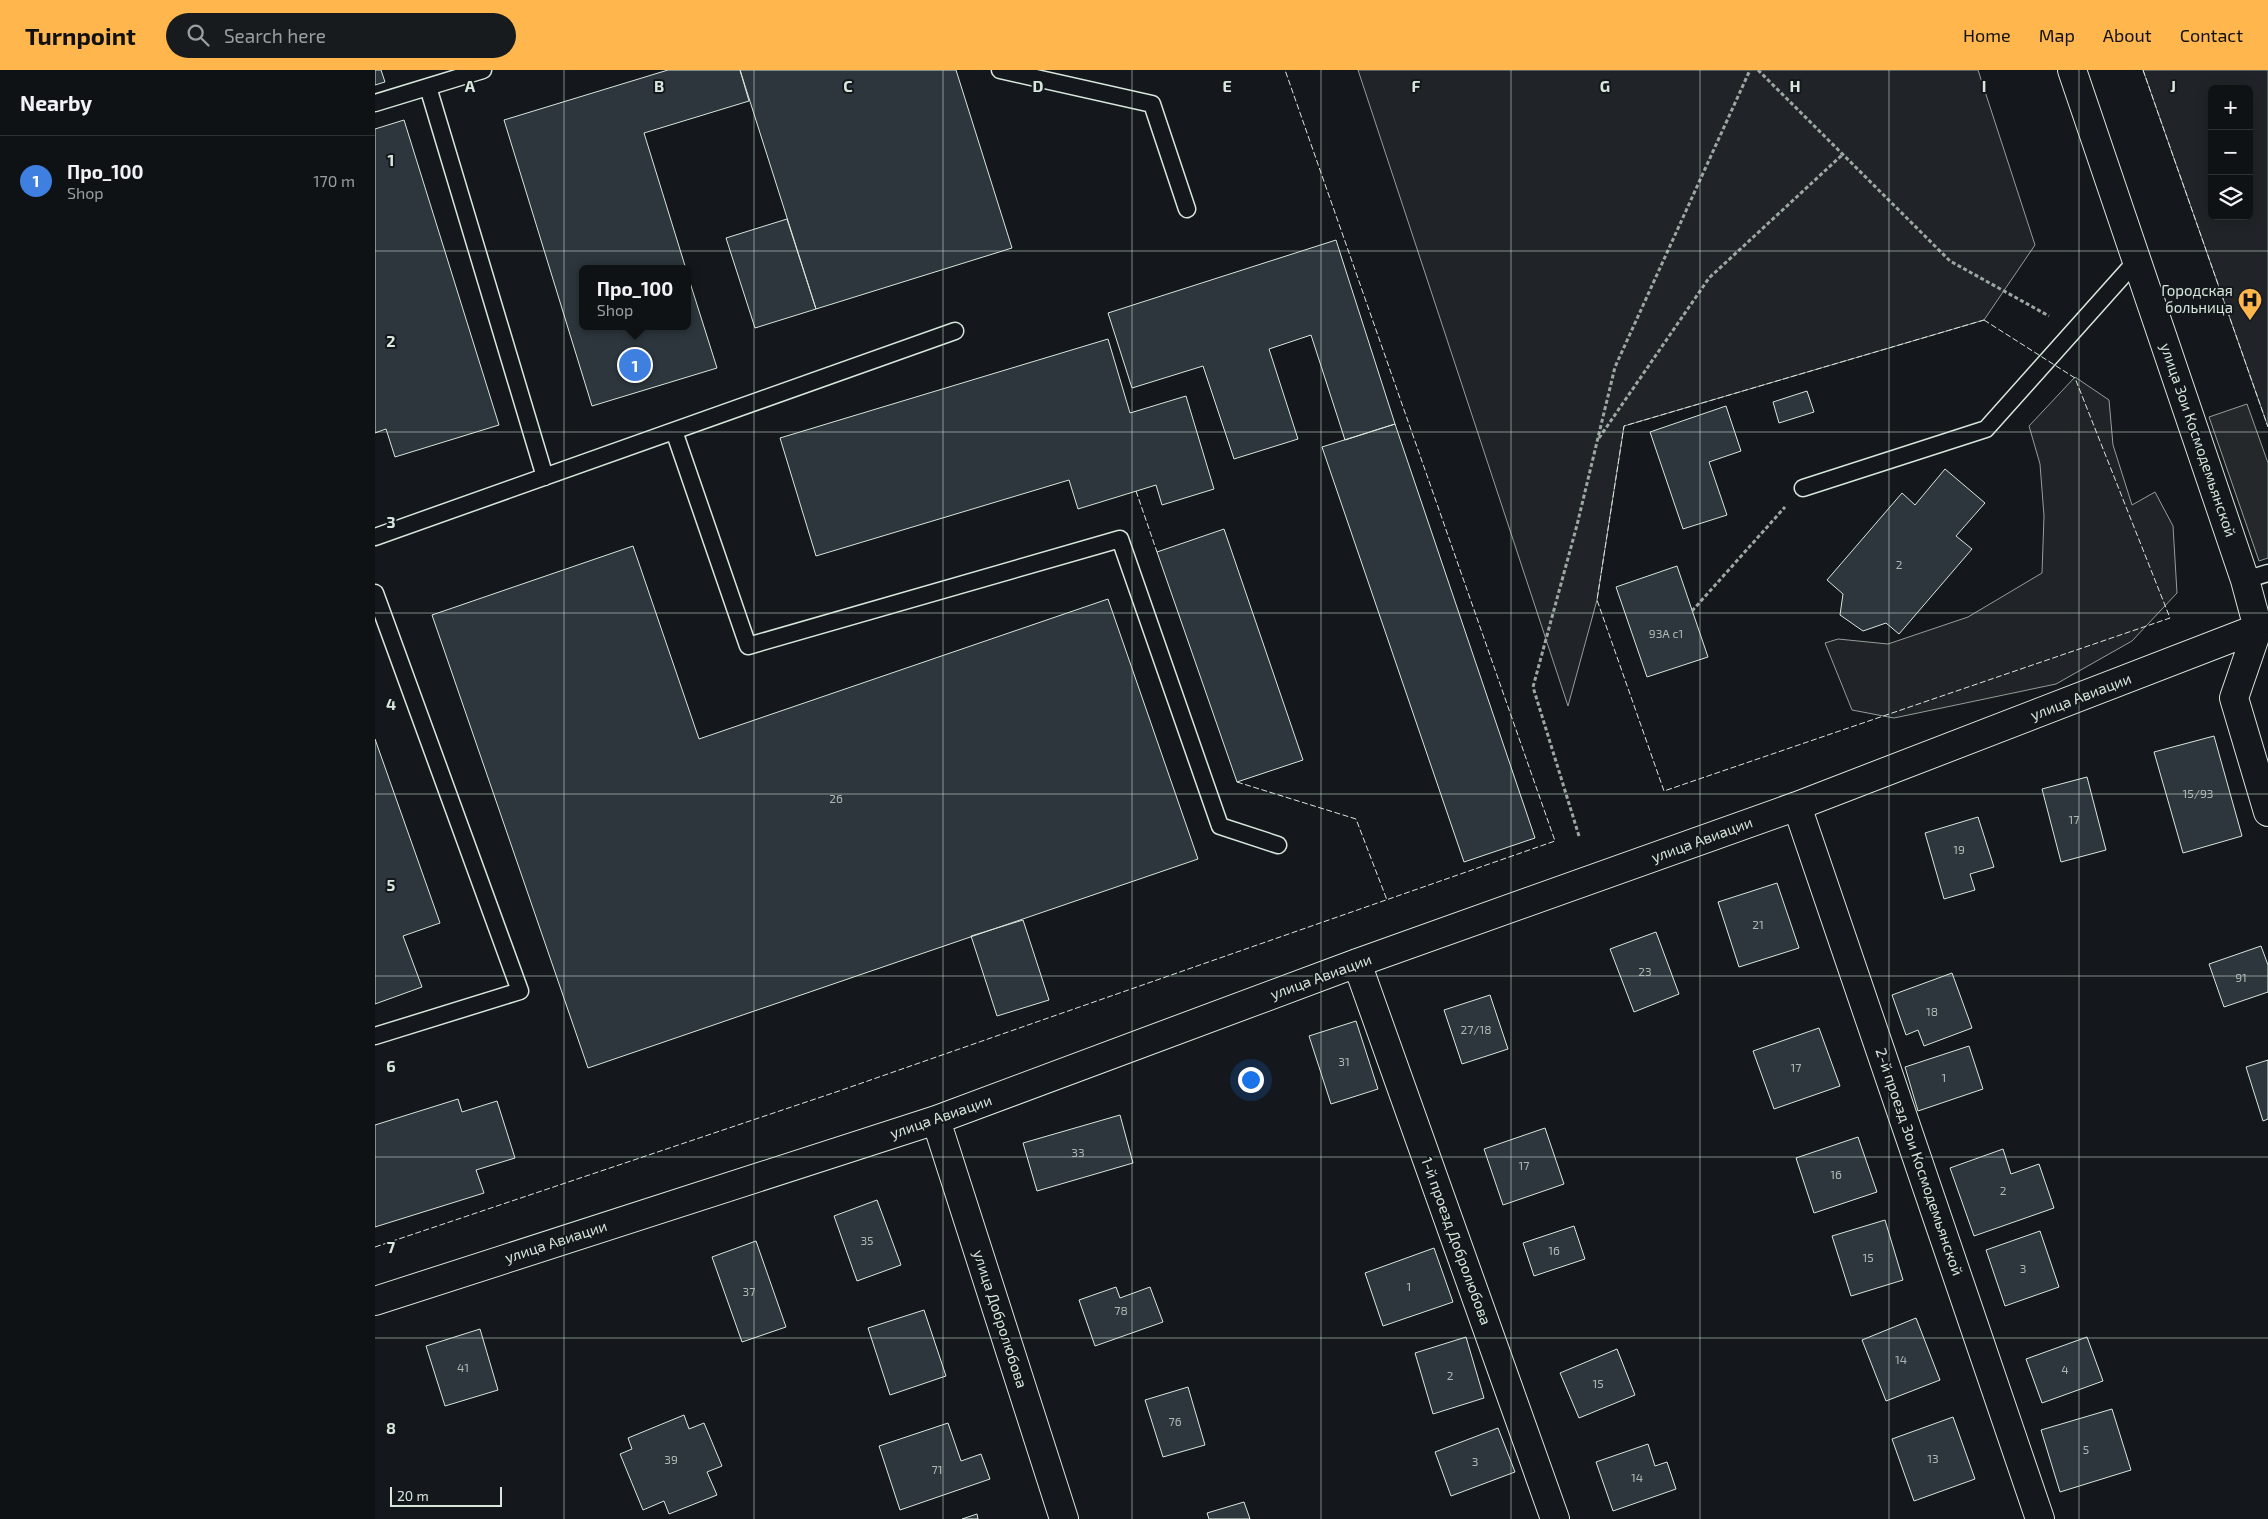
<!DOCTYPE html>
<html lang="en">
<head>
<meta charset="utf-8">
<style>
	body { margin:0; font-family:"Exo 2",sans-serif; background:#181b1e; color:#f1f3f6 }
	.controls { position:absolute; right:15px; top:15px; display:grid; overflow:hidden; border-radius:8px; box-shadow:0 2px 12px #0003 }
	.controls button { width:45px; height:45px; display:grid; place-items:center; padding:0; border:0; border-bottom:1px solid #2f3234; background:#0f1215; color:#f1f3f6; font:25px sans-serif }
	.scale { position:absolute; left:15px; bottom:12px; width:112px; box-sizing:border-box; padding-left:5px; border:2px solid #d8e6dc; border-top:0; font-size:14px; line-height:18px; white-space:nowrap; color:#d8e6dc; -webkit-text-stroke:4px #14181c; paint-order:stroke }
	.you { position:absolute; left:875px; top:1009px; width:18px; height:18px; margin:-12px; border:4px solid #fff; border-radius:50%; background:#1a73e8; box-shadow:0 0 0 8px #1a73e833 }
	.badge { display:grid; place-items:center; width:32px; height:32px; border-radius:50%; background:#ffb74d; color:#fff; font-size:16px; font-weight:700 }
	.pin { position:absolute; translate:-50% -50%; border:2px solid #fff; box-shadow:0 1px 5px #0006 }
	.popup { position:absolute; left:204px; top:195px; width:112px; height:65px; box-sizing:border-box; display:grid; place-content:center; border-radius:8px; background:#0f1215; filter:drop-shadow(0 1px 4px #0005); font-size:16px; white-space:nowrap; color:#9b9ea0 }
	.popup b { font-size:19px; color:#f1f3f6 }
	.popup::after { content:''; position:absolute; left:50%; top:100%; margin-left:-10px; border:10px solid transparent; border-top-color:#0f1215 }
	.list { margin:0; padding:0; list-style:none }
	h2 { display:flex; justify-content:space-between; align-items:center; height:65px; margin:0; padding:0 20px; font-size:21px }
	h2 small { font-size:16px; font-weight:400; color:#9b9ea0 }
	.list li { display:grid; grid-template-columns:32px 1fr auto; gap:15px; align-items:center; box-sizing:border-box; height:90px; padding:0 20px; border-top:1px solid #2f3234 }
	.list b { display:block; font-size:19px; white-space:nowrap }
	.list p { margin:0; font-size:16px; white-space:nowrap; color:#9b9ea0 }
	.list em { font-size:16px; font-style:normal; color:#9b9ea0 }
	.icon { flex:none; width:28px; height:28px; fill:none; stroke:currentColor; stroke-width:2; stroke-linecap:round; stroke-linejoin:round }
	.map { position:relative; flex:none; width:1893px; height:1449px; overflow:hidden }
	header { display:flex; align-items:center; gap:30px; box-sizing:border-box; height:70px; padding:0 25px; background:#ffb74d; color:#111 }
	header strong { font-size:24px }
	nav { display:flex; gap:28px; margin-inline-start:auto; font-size:18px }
	.search { width:350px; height:45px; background:#181b1e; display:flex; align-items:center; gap:12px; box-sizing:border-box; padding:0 18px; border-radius:28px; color:#9b9ea0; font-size:19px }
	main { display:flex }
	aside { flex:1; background:#0f1215 }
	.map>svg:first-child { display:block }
</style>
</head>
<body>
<header>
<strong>Turnpoint</strong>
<div class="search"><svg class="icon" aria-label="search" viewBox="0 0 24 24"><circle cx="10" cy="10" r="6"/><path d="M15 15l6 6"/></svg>Search here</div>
<nav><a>Home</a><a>Map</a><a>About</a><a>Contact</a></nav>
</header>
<main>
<aside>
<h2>Nearby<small></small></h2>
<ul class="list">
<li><span class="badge" style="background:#3f7fe0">1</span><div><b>Про_100</b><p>Shop</p></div><em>170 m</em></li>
</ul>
</aside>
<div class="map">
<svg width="1893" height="1449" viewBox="0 0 1893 1449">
	<rect width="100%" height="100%" fill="#14181c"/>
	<path fill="#202428" stroke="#939e99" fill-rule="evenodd" d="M983 0H1603L1660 175 1609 250 1249 356 1222 530 1193 636Z
		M1768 0H1893V357ZM1837 19H1874V146H1837Z
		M1700 307 1734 330 1738 375 1757 435 1780 422 1798 456 1802 523 1757 571 1681 614 1519 648 1477 640 1450 573 1463 569 1513 574 1593 547 1667 503 1669 446 1665 394 1654 356Z"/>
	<path fill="#24282b" stroke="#939e99" d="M1872 334 1893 393V488L1884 491 1834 347Z"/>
	<path fill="#2c363c" stroke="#d8e6dc" d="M0 0H6L10 12 0 15Z
		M293 0H365L374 31 269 63 311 199H208V256H312V203L342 298 217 336 129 50Z
		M365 0H581L637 178 441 239Z
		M29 50 124 355 20 387 11 359 0 363V59Z
		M412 149 441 239 380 258 351 168Z
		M961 170 1020 354 970 370 936 265 894 279 923 369 859 389 828 296 757 318 733 243Z
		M733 269 755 343 811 326 839 419 787 435 781 415 703 439 694 410 441 486 405 368Z
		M1432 321 1439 342 1404 353 1398 332Z
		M1351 336 1366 381 1334 392 1352 445 1308 459 1275 362Z
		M1020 354 1160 768 1089 792 947 377Z
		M1570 399 1610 433 1581 466 1597 479 1524 564 1511 553 1488 561 1465 545 1468 524 1452 510 1527 423 1540 435Z
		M849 459 928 690 862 712 782 482Z
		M258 476 324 669 733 529 823 789 213 998 57 545Z
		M1302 496 1333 587 1272 607 1241 517Z
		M1839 666 1867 766 1808 783 1779 682Z
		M0 669 65 853 28 866 47 917 0 934Z
		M1712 707 1731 780 1686 792 1667 719Z
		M1603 747 1619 797 1595 804 1600 820 1569 829 1550 763Z
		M1402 813 1424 878 1364 897 1343 832Z
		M648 850 674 930 622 946 596 866Z
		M1281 862 1304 924 1259 942 1235 879Z
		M1886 876 1893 895V922L1849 937 1834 894Z
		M1577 903 1597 958 1549 976 1543 960 1531 965 1517 925Z
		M1115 925 1133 979 1087 994 1069 940Z
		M981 951 1003 1019 956 1034 934 966Z
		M1444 958 1465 1016 1399 1039 1378 981Z
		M1594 976 1608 1019 1543 1041 1530 997Z
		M1893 990V1049L1888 1051 1871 997Z
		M83 1029 87 1042 122 1031 140 1088 101 1100 109 1123 0 1157V1055Z
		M745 1045 758 1093 662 1121 648 1073Z
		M1170 1058 1189 1114 1128 1135 1109 1079Z
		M1483 1067 1502 1122 1439 1143 1421 1088Z
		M1628 1079 1636 1104 1664 1094 1679 1138 1599 1166 1575 1098Z
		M502 1130 526 1195 482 1211 459 1146Z
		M1510 1150 1528 1210 1476 1226 1457 1166Z
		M1199 1156 1210 1189 1159 1206 1148 1173Z
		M1665 1161 1684 1217 1630 1236 1611 1180Z
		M381 1171 411 1257 367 1272 337 1187Z
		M1059 1178 1078 1232 1008 1256 990 1203Z
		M741 1217 745 1228 775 1217 788 1252 720 1276 704 1230Z
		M549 1240 571 1306 515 1325 493 1258Z
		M1541 1248 1565 1310 1511 1331 1487 1270Z
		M105 1259 123 1320 70 1336 51 1276Z
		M1091 1267 1109 1328 1058 1344 1040 1283Z
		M1712 1267 1728 1311 1667 1333 1651 1289Z
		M1242 1279 1260 1325 1204 1348 1185 1303Z
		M813 1317 830 1375 788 1387 770 1330Z
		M1737 1339 1756 1400 1685 1422 1666 1360Z
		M309 1345 314 1359 329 1353 347 1396 332 1402 342 1425 294 1444 289 1431 268 1440 245 1384 257 1379 253 1368Z
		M1578 1347 1600 1409 1539 1431 1517 1369Z
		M573 1353 586 1391 606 1384 615 1409 525 1440 504 1376Z
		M1123 1358 1140 1402 1076 1426 1060 1382Z
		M1273 1374 1280 1396 1292 1392 1301 1419 1238 1441 1221 1392Z
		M869 1432 875 1449H834L832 1443Z
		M602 1444 603 1449H587Z"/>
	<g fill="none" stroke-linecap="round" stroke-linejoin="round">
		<defs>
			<path id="lane" d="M625 0 777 34 812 139
				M53 17 170 407
				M0 33 108 0
				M299 361 373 576 745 469 845 756 903 775
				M1428 418 1611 359 1762 190
				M0 467 580 261
				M1870 510 1893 503
				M0 523 145 921 0 966"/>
			<path id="street" d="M1697 0 1870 510 1883 558 1859 628 1893 742
				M1422 736 1665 1449
				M982 893 1180 1449
				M561 1050 689 1449
				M0 1231 561 1050 982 893 1422 736 1883 558"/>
		</defs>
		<use href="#lane" stroke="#d8e6dc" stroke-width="19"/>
		<use href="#street" stroke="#d8e6dc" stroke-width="30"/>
		<path stroke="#9da8a2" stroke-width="3" stroke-dasharray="4 2.5" stroke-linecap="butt" d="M1383 0 1575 191 1674 246
			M1224 368 1334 208 1467 85
			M1317 541 1410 437
			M1204 766 1158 617 1202 455 1240 297 1375 0"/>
		<use href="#lane" stroke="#14181c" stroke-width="16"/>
		<use href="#street" stroke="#14181c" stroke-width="28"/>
		<path stroke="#d8e6dc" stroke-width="1" stroke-dasharray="6 2.5" stroke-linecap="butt" d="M1768 0 1893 357
			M1609 250 1700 308 1795 548 1289 721 1222 530 1249 356Z
			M761 421 782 482
			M862 712 981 749 1012 830
			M0 1177 464 1021 1180 771 910 0"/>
	</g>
	<path fill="none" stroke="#d8e6dc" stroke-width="1" stroke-opacity="0.55" d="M189 0V1449M379 0V1449M568 0V1449M757 0V1449M946 0V1449M1136 0V1449M1325 0V1449M1514 0V1449M1704 0V1449M0 181H1893M0 362H1893M0 543H1893M0 724H1893M0 906H1893M0 1087H1893M0 1268H1893"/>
	<defs>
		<symbol id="hospital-pin" viewBox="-11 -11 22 30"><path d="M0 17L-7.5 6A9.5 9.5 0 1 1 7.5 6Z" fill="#ffb74d" stroke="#14181c"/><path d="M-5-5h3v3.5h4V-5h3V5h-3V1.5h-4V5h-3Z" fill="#111"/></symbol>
	</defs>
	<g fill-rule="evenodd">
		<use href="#hospital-pin" x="1861" y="216" width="28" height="38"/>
	</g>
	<g text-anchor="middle" stroke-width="4" stroke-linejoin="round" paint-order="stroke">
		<g font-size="12" fill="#adbab4">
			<text x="1524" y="499">2</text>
			<text x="1291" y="568">93А с1</text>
			<text x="1823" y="728">15/93</text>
			<text x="461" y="733">26</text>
			<text x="1699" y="754">17</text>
			<text x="1584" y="784">19</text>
			<text x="1383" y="859">21</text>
			<text x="1270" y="906">23</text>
			<text x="1866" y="912">91</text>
			<text x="1557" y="946">18</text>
			<text x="1101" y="964">27/18</text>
			<text x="969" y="996">31</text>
			<text x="1421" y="1002">17</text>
			<text x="1569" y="1012">1</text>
			<text x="703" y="1087">33</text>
			<text x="1149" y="1100">17</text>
			<text x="1461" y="1109">16</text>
			<text x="1628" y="1125">2</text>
			<text x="492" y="1175">35</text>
			<text x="1179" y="1185">16</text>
			<text x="1493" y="1192">15</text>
			<text x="1648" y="1203">3</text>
			<text x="1034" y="1221">1</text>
			<text x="374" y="1226">37</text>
			<text x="746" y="1245">78</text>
			<text x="1526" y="1294">14</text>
			<text x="88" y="1302">41</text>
			<text x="1690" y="1304">4</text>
			<text x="1075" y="1310">2</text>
			<text x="1223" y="1318">15</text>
			<text x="800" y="1356">76</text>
			<text x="1711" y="1384">5</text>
			<text x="1558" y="1393">13</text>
			<text x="296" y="1394">39</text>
			<text x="1100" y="1396">3</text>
			<text x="562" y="1404">71</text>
			<text x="1262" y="1412">14</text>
		</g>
		<g font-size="15" fill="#d8e6dc" stroke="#14181c" text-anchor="end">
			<text x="1858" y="226">Городская<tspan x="1858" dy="17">больница</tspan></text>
		</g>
		<g font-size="15" fill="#d8e6dc" stroke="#14181c">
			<text transform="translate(1823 370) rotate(71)" y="5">улица Зои Космодемьянской</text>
			<text transform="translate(1706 627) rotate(-21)" y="5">улица Авиации</text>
			<text transform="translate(1327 770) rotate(-20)" y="5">улица Авиации</text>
			<text transform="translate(946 907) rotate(-20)" y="5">улица Авиации</text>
			<text transform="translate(566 1047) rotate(-19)" y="5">улица Авиации</text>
			<text transform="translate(1544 1092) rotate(71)" y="5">2-й проезд Зои Космодемьянской</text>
			<text transform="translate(1081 1171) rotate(70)" y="5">1-й проезд Добролюбова</text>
			<text transform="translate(181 1172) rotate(-18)" y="5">улица Авиации</text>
			<text transform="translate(625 1249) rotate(72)" y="5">улица Добролюбова</text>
		</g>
	</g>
	<g font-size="16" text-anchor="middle" font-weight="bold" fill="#d8e6dc" stroke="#14181c" stroke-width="4" stroke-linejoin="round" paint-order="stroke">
		<text x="95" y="22">A</text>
		<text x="284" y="22">B</text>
		<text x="473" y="22">C</text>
		<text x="663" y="22">D</text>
		<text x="852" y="22">E</text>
		<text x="1041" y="22">F</text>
		<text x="1230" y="22">G</text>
		<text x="1420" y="22">H</text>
		<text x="1609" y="22">I</text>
		<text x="1798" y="22">J</text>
		<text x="16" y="96">1</text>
		<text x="16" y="277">2</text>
		<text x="16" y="458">3</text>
		<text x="16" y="640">4</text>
		<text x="16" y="821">5</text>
		<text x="16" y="1002">6</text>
		<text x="16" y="1183">7</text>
		<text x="16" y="1364">8</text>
	</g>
</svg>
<div class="controls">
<button>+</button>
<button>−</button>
<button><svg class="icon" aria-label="layers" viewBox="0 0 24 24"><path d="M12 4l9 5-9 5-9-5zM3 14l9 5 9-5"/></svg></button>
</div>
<div class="scale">20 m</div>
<div class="you"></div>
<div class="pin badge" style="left:260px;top:295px;background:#3f7fe0">1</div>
<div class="popup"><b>Про_100</b>Shop</div>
</div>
</main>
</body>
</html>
